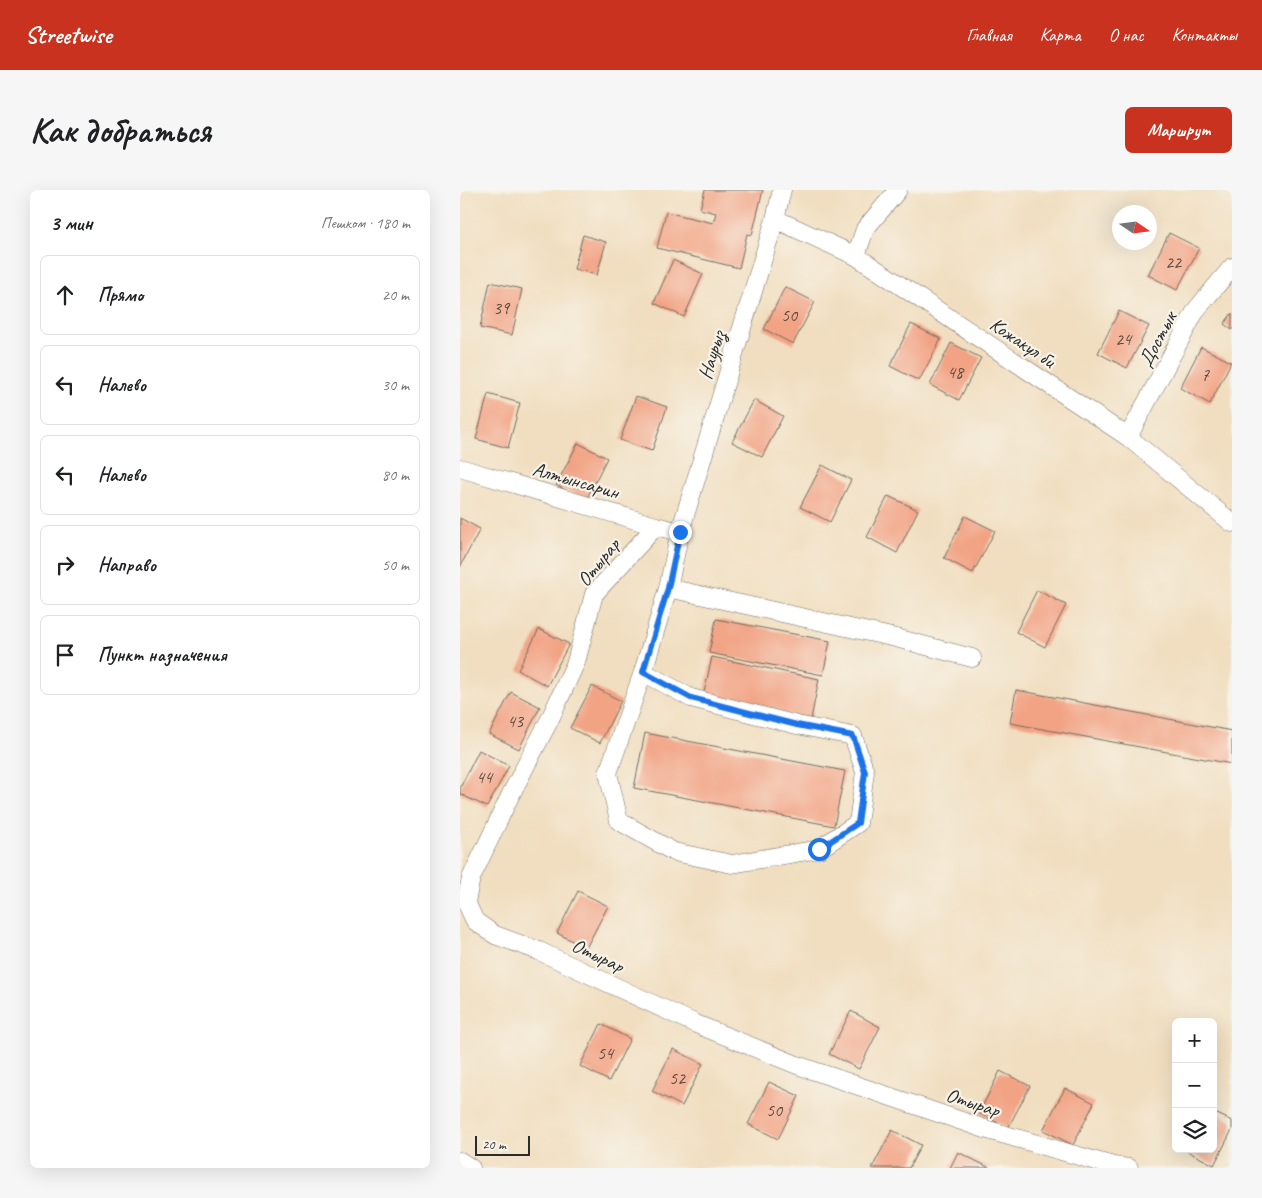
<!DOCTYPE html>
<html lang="ru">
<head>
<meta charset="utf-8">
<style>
	body { margin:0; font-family:Caveat,sans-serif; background:#f6f6f6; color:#202124 }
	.controls { position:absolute; right:15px; bottom:15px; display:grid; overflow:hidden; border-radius:8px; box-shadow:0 5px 20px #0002 }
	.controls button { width:45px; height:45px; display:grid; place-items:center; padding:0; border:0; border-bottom:1px solid #e0e0e0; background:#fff; color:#202124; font:25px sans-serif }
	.compass { position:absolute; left:652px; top:15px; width:45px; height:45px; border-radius:50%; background:#fff; box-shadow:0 5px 20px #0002; rotate:103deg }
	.scale { position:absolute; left:15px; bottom:12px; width:55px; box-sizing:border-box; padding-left:5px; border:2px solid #2b2b2b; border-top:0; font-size:14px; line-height:18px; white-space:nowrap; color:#2b2b2b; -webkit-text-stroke:4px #f7f3e8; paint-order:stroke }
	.stop { position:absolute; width:15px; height:15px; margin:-11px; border:4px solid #1a73e8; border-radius:50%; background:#fff }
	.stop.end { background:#1a73e8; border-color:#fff; box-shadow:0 1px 5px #0008 }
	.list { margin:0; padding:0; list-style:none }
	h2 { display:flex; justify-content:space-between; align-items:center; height:65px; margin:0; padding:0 20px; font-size:21px }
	h2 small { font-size:16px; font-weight:400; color:#757577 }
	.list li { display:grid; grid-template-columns:32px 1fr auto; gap:15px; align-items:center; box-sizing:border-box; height:80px; margin:0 10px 10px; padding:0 10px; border:1px solid #e0e0e0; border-radius:8px }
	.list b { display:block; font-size:19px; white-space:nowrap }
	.list em { font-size:16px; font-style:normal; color:#757577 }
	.icon { flex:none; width:28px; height:28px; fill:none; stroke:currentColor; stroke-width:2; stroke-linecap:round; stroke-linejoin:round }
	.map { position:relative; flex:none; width:772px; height:978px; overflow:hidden; border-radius:8px }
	header { display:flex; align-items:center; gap:30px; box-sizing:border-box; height:70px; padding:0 25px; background:#c8321e; color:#fff }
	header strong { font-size:24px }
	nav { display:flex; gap:28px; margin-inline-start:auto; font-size:18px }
	.intro { display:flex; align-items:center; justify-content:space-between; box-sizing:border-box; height:120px; padding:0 30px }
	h1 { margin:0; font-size:35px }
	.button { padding:12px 22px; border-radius:8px; background:#c8321e; color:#fff; font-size:18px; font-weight:700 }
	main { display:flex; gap:30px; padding:0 30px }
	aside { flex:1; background:#fff; border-radius:8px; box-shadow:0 5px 20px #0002 }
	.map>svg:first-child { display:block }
</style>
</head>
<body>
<header>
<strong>Streetwise</strong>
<nav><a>Главная</a><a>Карта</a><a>О нас</a><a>Контакты</a></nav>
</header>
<div class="intro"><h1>Как добраться</h1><a class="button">Маршрут</a></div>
<main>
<aside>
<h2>3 мин<small>Пешком · 180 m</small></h2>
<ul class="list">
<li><svg class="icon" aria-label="ahead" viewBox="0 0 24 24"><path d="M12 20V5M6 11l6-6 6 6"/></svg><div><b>Прямо</b></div><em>20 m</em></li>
<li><svg class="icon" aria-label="left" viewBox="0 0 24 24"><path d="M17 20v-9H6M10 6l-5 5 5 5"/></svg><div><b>Налево</b></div><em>30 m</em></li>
<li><svg class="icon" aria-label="left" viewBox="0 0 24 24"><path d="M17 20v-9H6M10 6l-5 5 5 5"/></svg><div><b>Налево</b></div><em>80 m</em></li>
<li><svg class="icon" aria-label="right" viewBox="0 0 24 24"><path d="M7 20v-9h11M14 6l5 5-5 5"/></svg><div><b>Направо</b></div><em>50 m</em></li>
<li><svg class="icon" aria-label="arrive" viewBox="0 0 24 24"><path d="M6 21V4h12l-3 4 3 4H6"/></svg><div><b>Пункт назначения</b></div></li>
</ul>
</aside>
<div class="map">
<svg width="772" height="978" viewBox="0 0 772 978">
	<rect width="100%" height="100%" fill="#f7f3e8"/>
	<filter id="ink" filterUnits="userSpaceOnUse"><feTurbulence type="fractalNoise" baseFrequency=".02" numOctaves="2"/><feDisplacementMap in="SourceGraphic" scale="10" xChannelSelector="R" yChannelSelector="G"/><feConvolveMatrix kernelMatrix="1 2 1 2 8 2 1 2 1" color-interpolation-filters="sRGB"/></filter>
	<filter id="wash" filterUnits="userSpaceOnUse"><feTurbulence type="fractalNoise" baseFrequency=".0096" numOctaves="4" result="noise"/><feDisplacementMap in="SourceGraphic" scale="20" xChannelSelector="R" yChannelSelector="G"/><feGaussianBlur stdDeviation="1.12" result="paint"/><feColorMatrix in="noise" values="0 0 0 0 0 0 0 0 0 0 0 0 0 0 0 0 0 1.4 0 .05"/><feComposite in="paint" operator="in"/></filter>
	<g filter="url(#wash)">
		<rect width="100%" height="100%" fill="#f1dec0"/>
		<g id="blocks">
			<path fill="#f2a384" d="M245 0H303L292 45 287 44 279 78 197 58 206 22 253 33 256 23 240 19Z
				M709 43 739 58 717 100 688 85Z
				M123 45 146 52 137 85 114 79Z
				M213 70 243 84 224 127 194 113Z
				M30 92 62 99 52 145 20 138Z
				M325 97 355 112 333 154 304 139Z
				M659 121 689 136 667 178 638 163Z
				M772 123V140L764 134Z
				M451 134 481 149 459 191 430 176Z
				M491 153 521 168 499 210 470 195Z
				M741 157 771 172 750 214 720 198Z
				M28 204 60 213 48 258 16 249Z
				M176 206 207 217 192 261 160 250Z
				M294 210 323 226 302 267 272 252Z
				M118 253 147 268 126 310 96 295Z
				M362 275 391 290 370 332 340 317Z
				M428 306 458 320 437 363 407 347Z
				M505 326 535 341 513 383 484 368Z
				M0 328 20 339 0 377Z
				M577 400 606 415 585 457 556 442Z
				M256 429 370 451 363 485 249 463Z
				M79 439 109 454 87 496 58 480Z
				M252 467 359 489 351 529 243 507Z
				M132 496 161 511 140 553 110 538Z
				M556 500 772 541V574L550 533Z
				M51 502 80 517 59 559 29 544Z
				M185 543 385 581 374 636 174 598Z
				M19 560 49 576 27 617 0 604V598Z
				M118 701 148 716 126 758 97 743Z
				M391 821 420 837 399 879 369 864Z
				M141 834 170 849 149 891 120 876Z
				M213 859 243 874 222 916 192 901Z
				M540 881 570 896 548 938 519 923Z
				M309 892 339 906 318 949 288 934Z
				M605 898 634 913 613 955 583 940Z
				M753 922 772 931V940L754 975 723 959H753Z
				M432 940 461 955 449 978H412Z
				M498 962 530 978H490Z"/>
		</g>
	</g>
	<g filter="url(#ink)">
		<use href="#blocks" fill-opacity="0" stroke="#706a5f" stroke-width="1"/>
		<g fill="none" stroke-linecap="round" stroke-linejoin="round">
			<defs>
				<path id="minor" d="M322 0 315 29 220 342 208 398 436 448 512 468
					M315 29 396 66 668 247 772 333
					M396 66 405 39 438 0
					M668 247 736 120 772 77
					M0 278 196 336 220 342
					M196 336 134 404 116 472 90 529 51 604 11 688 6 712 15 731 35 745 79 761 236 834 337 875 525 939 653 976 669 978
					M183 482 148 583 159 631 214 662 272 674 359 659 398 633 405 582 393 546 337 535 231 508 183 482 208 398
					M0 971 11 978"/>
			</defs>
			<use href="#minor" stroke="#706a5f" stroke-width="19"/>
			<use href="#minor" stroke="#fff" stroke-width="18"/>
		</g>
	</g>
	<g fill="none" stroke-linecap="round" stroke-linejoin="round" filter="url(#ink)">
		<path stroke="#1a73e8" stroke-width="6" d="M220 342 208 398 183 482 231 508 337 535 393 546 405 582 398 633 359 659"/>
	</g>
	<g text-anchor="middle" stroke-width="4.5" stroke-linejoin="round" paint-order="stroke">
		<g font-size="18" fill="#5d4941">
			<text x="713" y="78">22</text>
			<text x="41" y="124">39</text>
			<text x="329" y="131">50</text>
			<text x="663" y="155">24</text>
			<text x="495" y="188">48</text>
			<text x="745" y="191">7</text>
			<text x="55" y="537">43</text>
			<text x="24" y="593">44</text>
			<text x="145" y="869">54</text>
			<text x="217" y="894">52</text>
			<text x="314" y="926">50</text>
		</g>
		<g font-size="20" fill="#2b2b2b" stroke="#f7f3e8">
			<text transform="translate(697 149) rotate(-62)" y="7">Достык</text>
			<text transform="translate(563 152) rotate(34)" y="7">Кожакул би</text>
			<text transform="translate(251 165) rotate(-73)" y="7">Наурыз</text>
			<text transform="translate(116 290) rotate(16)" y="7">Алтынсарин</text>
			<text transform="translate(138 372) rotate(-51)" y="7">Отырар</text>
			<text transform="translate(138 765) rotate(25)" y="7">Отырар</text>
			<text transform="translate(513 912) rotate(18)" y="7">Отырар</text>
		</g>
	</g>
</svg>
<div class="controls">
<button>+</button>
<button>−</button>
<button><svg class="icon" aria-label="layers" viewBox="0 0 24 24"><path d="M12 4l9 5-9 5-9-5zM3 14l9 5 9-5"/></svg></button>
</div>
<svg class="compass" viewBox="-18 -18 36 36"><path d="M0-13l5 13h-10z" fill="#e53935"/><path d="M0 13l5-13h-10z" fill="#757577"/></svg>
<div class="scale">20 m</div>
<div class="stop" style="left:359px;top:659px"></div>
<div class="stop end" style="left:220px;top:342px"></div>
</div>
</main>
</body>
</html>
